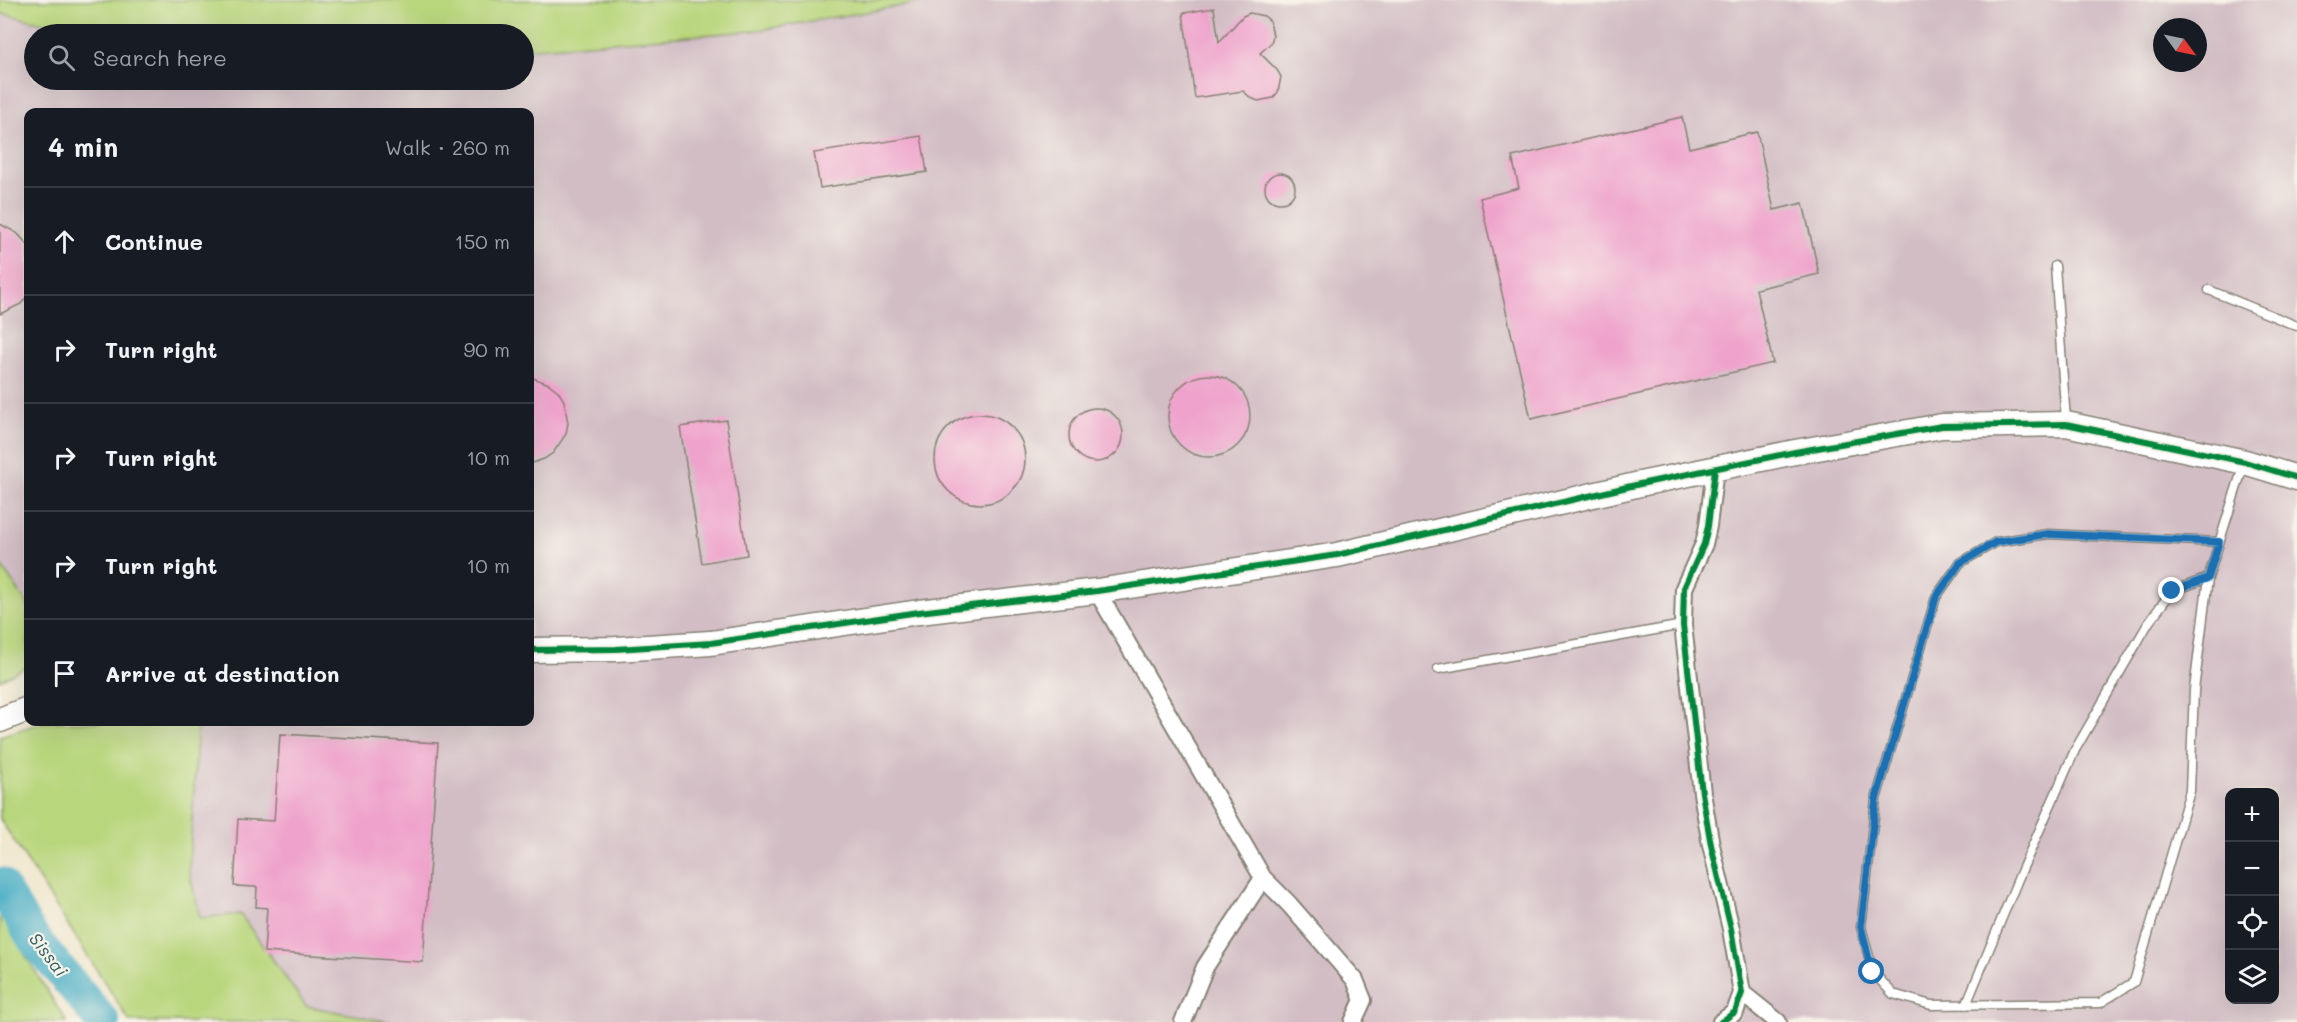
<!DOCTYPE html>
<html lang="en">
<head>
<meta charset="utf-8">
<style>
	body { margin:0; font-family:Mali,sans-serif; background:#20242c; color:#f1f3f6 }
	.controls { position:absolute; right:18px; bottom:18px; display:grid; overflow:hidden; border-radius:12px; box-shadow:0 6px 24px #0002 }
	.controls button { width:54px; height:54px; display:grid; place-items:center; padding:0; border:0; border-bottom:2px solid #363941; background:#171b24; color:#f1f3f6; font:30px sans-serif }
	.compass { position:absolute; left:2153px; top:18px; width:54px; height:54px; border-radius:50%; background:#171b24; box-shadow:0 6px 24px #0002; rotate:123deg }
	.stop { position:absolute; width:18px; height:18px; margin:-14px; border:4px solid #1f6fb2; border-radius:50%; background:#fff }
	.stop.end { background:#1f6fb2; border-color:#fff; box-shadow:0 2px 6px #0008 }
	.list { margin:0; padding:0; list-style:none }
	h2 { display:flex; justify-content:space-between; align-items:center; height:78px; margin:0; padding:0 24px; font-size:26px }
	h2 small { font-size:20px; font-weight:400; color:#9ea1a6 }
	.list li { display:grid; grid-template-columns:39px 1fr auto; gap:18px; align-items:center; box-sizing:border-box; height:108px; padding:0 24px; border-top:2px solid #363941 }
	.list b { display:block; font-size:22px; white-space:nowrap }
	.list em { font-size:20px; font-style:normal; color:#9ea1a6 }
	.icon { flex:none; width:33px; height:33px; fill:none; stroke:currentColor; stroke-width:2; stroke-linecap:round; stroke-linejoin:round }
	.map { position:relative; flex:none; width:2297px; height:1022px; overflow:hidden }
	.search { position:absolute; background:#171b24; box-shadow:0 6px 24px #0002; left:24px; top:24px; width:510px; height:66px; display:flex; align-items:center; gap:15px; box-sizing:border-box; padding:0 21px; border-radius:33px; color:#9ea1a6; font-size:22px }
	.panel { position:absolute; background:#171b24; box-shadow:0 6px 24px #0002; left:24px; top:108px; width:510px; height:618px; border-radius:12px }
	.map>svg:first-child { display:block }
</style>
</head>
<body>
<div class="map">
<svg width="2297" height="1022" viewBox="0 0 2297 1022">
	<rect width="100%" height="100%" fill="#f7f3e8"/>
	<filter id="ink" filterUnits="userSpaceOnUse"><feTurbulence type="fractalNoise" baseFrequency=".0167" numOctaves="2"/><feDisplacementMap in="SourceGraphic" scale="12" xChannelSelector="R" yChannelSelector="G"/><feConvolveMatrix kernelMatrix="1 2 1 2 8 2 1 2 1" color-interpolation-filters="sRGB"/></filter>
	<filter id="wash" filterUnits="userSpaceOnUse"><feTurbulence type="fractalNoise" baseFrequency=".008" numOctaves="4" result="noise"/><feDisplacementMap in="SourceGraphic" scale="24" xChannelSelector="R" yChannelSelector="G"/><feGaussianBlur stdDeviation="1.35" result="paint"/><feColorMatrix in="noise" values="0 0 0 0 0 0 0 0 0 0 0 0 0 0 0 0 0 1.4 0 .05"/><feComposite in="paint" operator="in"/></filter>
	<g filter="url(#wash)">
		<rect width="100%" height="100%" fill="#f0e6cc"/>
		<path fill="#d2bdc5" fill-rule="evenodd" d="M937 0H2297V1022H169L76 722H530V112H28V605L0 564V13L91 34H34V80H524V49L753 31ZM2162 27H2198V63H2162ZM2230 792H2274V1000H2230Z"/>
		<path fill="#b8d67c" stroke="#6a794c" stroke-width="1.5" d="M0 0H937L753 31 524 49V34H91L0 13Z
			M0 564 28 605V666L0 680Z
			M44 722H198L189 870 200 918 240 914 306 1006 391 1022H130L0 819V736Z
			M0 914 59 1010 67 1022H0Z"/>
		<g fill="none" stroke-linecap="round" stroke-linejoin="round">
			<path stroke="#46adc5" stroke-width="34" d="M0 884 33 938 103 1022"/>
		</g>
		<g id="blocks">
			<path fill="#efa3cc" d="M1214 8 1219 42 1243 16 1250 13 1264 16 1270 21 1273 36 1271 43 1260 53 1277 70 1281 77 1278 92 1273 98 1258 101 1251 98 1243 91 1195 98 1183 13Z
				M1682 117 1689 148 1757 132 1774 210 1803 203 1819 274 1756 289 1773 363 1531 419 1480 198 1519 188 1512 157Z
				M921 136 927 172 820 188 814 153Z
				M1265 188a15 15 0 1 1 30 0a15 15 0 1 1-30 0Z
				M0 224 17 233 28 245V295L21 304 0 314Z
				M1168 416a41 41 0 1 1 82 0a41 41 0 1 1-82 0Z
				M530 377 549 384 558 391 564 401 568 423 566 434 553 453 544 459 530 464Z
				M1069 435a27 27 0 1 1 54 0a27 27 0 1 1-54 0Z
				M935 459a45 45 0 1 1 90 0a45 45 0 1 1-90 0Z
				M726 420 747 555 702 563 680 427Z
				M280 734 438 743 423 962 264 952 267 908 256 907 257 887 234 886 238 819 274 821Z"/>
		</g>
	</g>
	<g filter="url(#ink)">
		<use href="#blocks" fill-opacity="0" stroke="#868174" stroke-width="1.5"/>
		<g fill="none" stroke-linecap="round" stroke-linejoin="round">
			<defs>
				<path id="lane" d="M2055 266 2066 421
					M2209 290 2297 326
					M2219 542 2048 534 1996 542 1960 563 1936 597 1876 799 1861 927 1873 972 1893 994 1931 1005 2100 1003 2134 982 2190 791 2194 690 2208 578 2244 464
					M1438 669 1683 625
					M1966 1005 2021 872 2075 750 2149 622 2172 591 2208 578"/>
				<path id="street" d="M1715 469 1708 526 1704 544 1684 588 1683 625 1702 793 1711 845 1731 929 1742 993 1735 1012 1721 1022
					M1097 591 1263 878 1289 904 1355 980 1363 1000 1353 1022
					M1742 993 1778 1022
					M1183 1022 1205 967 1263 878"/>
				<path id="secondary" d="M530 650 616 649 711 643 919 612 1097 591 1337 555 1640 484 1795 452 1942 426 2066 424 2245 462 2297 478
					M0 720 28 709"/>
			</defs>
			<use href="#lane" stroke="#868174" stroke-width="11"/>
			<use href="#street" stroke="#868174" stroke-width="20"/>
			<use href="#secondary" stroke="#868174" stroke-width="27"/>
			<use href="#lane" stroke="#fff" stroke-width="8"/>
			<use href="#street" stroke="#fff" stroke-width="16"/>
			<use href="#secondary" stroke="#fff" stroke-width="24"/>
			<defs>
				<path id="cycleway" d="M1715 469 1708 526 1704 544 1684 588 1683 625 1702 793 1711 845 1731 929 1742 993 1735 1012 1721 1022
					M530 650 616 649 711 643 919 612 1097 591 1337 555 1640 484 1795 452 1942 426 2066 424 2245 462 2297 478"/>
			</defs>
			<use href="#cycleway" stroke="#f7f3e8" stroke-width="10"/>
			<use href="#cycleway" stroke="#00873e" stroke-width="6"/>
		</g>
	</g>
	<g fill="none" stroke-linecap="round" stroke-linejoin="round" filter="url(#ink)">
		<path stroke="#1f6fb2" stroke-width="8" d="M1872 972 1861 927 1876 799 1936 597 1960 563 1996 542 2048 534 2219 542 2208 578 2172 591"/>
	</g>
	<g text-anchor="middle" stroke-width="4.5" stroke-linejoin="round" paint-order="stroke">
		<g font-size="18" font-style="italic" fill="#2f5d68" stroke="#f7f3e8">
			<text transform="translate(48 955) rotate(52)" y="6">Sissai</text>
		</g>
	</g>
</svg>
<div class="controls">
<button>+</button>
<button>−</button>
<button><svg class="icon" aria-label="locate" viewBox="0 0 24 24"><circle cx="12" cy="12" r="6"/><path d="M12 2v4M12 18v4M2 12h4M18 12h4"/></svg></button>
<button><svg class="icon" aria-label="layers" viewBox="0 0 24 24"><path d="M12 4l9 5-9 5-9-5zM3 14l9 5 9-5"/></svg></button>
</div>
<svg class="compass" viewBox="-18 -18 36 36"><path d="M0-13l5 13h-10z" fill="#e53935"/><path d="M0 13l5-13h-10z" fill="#9ea1a6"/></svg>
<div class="stop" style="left:1872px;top:972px"></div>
<div class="stop end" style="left:2172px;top:591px"></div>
<div class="search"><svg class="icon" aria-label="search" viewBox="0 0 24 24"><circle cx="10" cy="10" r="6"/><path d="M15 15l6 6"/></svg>Search here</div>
<section class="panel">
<h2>4 min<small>Walk · 260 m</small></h2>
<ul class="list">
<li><svg class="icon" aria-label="ahead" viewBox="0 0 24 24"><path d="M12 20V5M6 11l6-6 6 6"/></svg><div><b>Continue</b></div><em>150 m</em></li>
<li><svg class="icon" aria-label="right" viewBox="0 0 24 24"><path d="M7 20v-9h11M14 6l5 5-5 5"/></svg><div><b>Turn right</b></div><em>90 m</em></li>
<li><svg class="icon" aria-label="right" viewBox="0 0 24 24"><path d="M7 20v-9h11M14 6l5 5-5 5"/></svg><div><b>Turn right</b></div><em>10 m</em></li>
<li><svg class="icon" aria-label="right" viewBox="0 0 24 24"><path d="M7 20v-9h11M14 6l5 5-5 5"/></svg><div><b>Turn right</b></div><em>10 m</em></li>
<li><svg class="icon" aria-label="arrive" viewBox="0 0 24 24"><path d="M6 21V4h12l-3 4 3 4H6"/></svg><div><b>Arrive at destination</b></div></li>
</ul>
</section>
</div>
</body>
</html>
